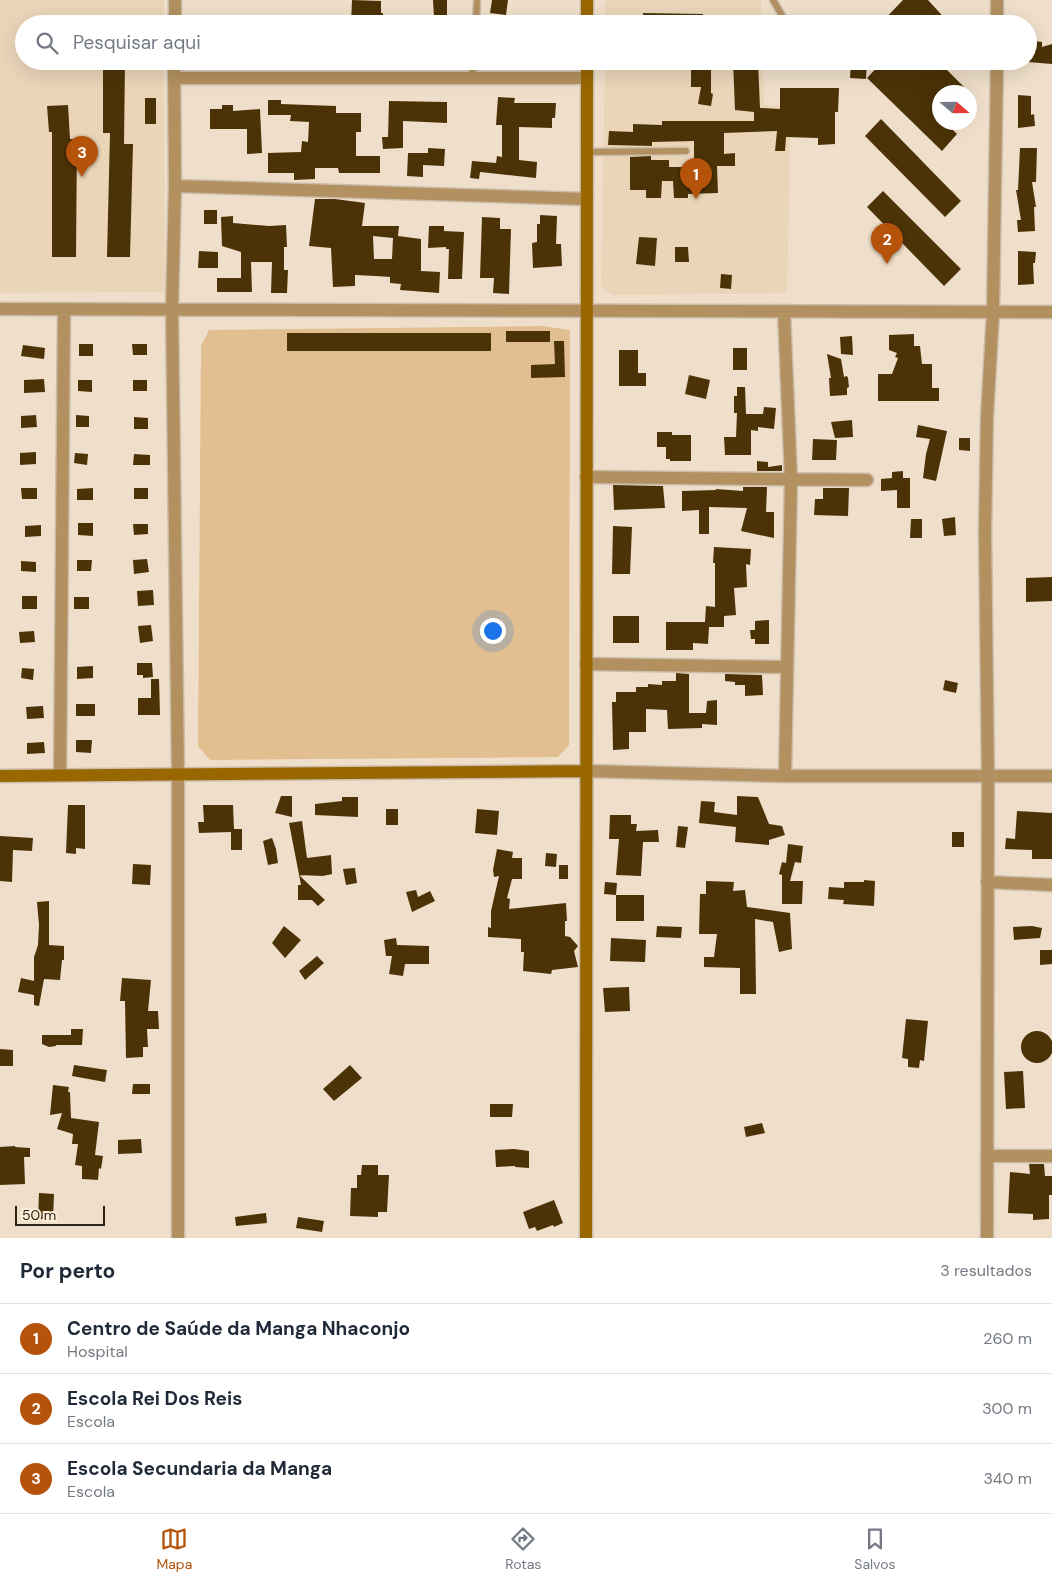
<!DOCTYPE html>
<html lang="pt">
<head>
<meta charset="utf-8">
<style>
	body { margin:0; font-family:"DM Sans",sans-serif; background:#f2f2f3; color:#1f2937 }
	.compass { position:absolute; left:932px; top:85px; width:45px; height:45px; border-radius:50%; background:#fff; box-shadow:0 5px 20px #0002; rotate:110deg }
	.scale { position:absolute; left:15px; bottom:12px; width:90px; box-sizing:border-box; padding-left:5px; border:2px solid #2a241c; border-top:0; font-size:14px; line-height:18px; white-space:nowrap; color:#2a241c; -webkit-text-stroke:4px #fdedd7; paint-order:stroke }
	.you { position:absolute; left:492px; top:630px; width:18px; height:18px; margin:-12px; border:4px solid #fff; border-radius:50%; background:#1a73e8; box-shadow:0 0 0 8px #1a73e833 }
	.badge { display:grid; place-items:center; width:32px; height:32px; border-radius:50%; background:#b45309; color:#fff; font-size:16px; font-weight:700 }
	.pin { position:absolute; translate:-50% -41px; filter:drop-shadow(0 1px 2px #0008) }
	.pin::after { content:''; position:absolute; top:26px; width:18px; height:15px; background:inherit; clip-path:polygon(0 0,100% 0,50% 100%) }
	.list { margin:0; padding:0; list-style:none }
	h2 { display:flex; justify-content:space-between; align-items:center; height:65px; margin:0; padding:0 20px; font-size:21px }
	h2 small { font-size:16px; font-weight:400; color:#747a83 }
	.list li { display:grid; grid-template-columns:32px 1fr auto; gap:15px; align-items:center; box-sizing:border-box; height:70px; padding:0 20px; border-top:1px solid #e0e1e3 }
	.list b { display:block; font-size:19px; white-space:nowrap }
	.list p { margin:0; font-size:16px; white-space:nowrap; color:#747a83 }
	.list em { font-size:16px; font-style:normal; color:#747a83 }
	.icon { flex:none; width:28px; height:28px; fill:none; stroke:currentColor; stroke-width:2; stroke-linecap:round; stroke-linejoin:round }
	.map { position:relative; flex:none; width:1052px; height:1238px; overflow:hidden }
	.search { position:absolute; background:#fff; box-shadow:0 5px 20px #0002; left:15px; right:15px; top:15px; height:55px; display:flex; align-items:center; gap:12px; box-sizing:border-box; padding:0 18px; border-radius:28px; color:#747a83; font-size:19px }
	.sheet { height:275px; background:#fff }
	nav { display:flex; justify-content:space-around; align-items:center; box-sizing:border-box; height:70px; border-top:1px solid #e0e1e3; background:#fff; font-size:14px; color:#747a83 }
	nav a { display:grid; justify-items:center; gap:2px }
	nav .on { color:#b45309 }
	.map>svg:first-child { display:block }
</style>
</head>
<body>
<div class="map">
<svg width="1052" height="1238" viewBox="0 0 1052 1238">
	<rect width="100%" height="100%" fill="#efdfca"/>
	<path fill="#ead5b9" d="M0 0H164V24H24V61H164L165 292 0 293Z
		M606 0H761V24H605Z
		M605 61H763L764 105H780V112H791L787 293 613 295 601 286Z"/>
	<path fill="#e1bf90" d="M542 326 570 330 569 745 558 757 210 760 198 746 201 346 209 330Z"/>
	<path fill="#4c3307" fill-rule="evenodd" d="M352 0 381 1V13H383V24H351Z
		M433 0H447V18L434 17Z
		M492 0H508L506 15 490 13Z
		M903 0H928L950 24H880Z
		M643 13 703 14V24H643Z
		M1028 40 1042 42V47L1052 44V64L1028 62Z
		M103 61H125L124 144H133L130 257H107L110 133H103Z
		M691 61H711V93L713 94 711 106 698 104 701 87H691Z
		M733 61H758L760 108 780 109V88H839L838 112H835V144L818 145V138L786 137 785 151H775L777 131 724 133V154L735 153V166H717L718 193 688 194V198H674L673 181H662L661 198H646V190H630V157L651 156V160H669V167H694V141L652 142V146L608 145 609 131 633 132V124L662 125V121H754V112L735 110Z
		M851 61H867L866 79 850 78Z
		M883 61H938L964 87 958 92H940V122H945L957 134 942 151 867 78Z
		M1018 95 1031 96V115L1034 114 1035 126 1018 128Z
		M498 97 515 98 514 103H556L555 118H552V128L519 127V160L537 162 536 178 480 172 479 179 470 178 472 161 496 163 497 156 502 157V125H496Z
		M145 98H156V124H145Z
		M268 100H281V104L336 106V113H361V132H356V156H380V173H339L338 168H315V179L294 180V173H268V153L301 152 302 141 308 142 309 122 290 121 291 115H268Z
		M389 101 447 102V123L403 121V148L383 149 382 137H388Z
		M68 105 70 139H77L76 257H52V132H49L47 106Z
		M222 105H233V111L260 109 262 153 247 154V129H210V109H222Z
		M881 119 961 201 945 217 865 136Z
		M428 148 445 149 444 166 423 165V177L407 176 408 153H428Z
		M1020 148H1037L1036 182H1032L1036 207H1034L1035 231 1018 232 1017 220H1021L1016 190H1018Z
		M883 191 961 269 944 286 867 207Z
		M315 199H335L365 203 362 226H399L398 236 421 239V271L440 272 439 293 400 290 401 284 390 283V277L376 276 355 275V286L333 287 331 248 309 246ZM373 236 393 238 392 259H374Z
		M204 210H217V224H204Z
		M540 215 557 216 556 244H561L562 266 533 268 532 243 537 242V224H540Z
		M233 216V223L269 226 286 225 287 247H284V270H288L287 293H271L272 262H251L252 292H217V278H241V252L222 246 221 217Z
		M482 217 500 218V229H511L509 294 493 293 494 278H480Z
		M429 226H444V231L464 232 462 279H448L449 249H446V247L428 248Z
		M639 237 657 238 655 266 636 264Z
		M675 247H688L689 262H675Z
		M199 251 218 252V268H198Z
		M1018 251 1036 252 1035 263H1033L1034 284 1018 285Z
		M721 274 732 275 731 289 720 288Z
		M506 331H550V342H506Z
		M287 333H491V351H287Z
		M914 334V346H920L922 364H932V388H939V401H878V374H892L898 358 895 357 897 353 889 350V335Z
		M852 336 853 355 841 354 840 337Z
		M554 341H564L565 377 531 378V365L555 364Z
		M79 344H93V356H79Z
		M132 344H147V355H133Z
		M23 345 45 348 44 359 21 356Z
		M733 348H747V370H733Z
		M619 350H638V373H646V386H619Z
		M827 354 841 359 844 377 847 376 848 378 849 387 847 388V395L830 396 829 378H831Z
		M689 375 710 380 706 399 685 394Z
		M44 379 45 392 24 393V380Z
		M78 380H92V392L78 391Z
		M133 380H147V391H133Z
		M737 387H745L746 414H763L764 407 776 408 774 429 758 427V431L751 430V455H725L724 437H736L737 413H734V396H737Z
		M36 415 37 427 21 428V416Z
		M76 415 89 416V427H76Z
		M134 417 148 418V429H134Z
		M852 420 853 437 835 438 831 422Z
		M918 425 947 431 936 481 923 478 926 454 930 439 916 437Z
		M657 432H672V435H691V461H670V459H666V447H657Z
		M959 438H970V451L959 450Z
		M813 439 837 440 836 460H812Z
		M36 452V464L20 465V453Z
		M75 453 88 454 87 465 74 463Z
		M134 454 150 455V465H133Z
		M757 461 768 462V467L782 465V471H757Z
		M903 471V478H910V508H897V490L881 491V479L892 478V472Z
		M613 485 663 486 665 508 614 510Z
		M743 487H767L766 512H774V538L741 531 747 508 709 507V534H699V510L682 511V491L716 490V489L743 491Z
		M21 488H37V499H22Z
		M93 488V500H77V489Z
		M134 488H148V499H134Z
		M823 488H849L848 516 814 515 815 499H823Z
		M955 517 956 535 944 536 942 519Z
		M911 519H922V538H910Z
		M78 523H93V536L78 535Z
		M133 524H148V534L134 535Z
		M41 525V536L25 537V526Z
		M613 526 632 527 630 574H612Z
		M714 547 751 549 750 565 746 564 747 587 734 588 736 615 724 616V627H709L708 644 693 643V650H666V622H705L706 606 715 607V563H713Z
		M147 559 149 572 134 574 133 560Z
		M77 560H92L91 571H77Z
		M21 561 36 562V572L21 571Z
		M1052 577V601L1026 602V578Z
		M153 590 154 605 138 606 137 591Z
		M22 596H37V609H22Z
		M74 597H89V609H74Z
		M613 616H639V643H613Z
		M769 620V644H755V639H751L750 630H755V621Z
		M151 625 153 641 140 643 138 626Z
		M34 631 35 642 20 643 19 632Z
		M137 663H152L153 677 143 678V675H137Z
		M93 666V678L77 679V667Z
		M22 668 34 669 33 680 21 678Z
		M676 673 689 674V713H706L707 701 717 700V725L702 724V728L668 729 667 710 646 709V732H629V749L613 750 612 702H616V692H636V687H648V684L662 685V681H676Z
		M725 674 762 675 763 695 745 696V685H735V682L725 681Z
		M151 679H159L160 715H138V698H151Z
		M945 680 958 683 956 693 943 690Z
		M76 704H95V716H76Z
		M43 706 44 718 27 719 26 707Z
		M76 740H92L91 753 76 752Z
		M44 742 45 753 27 754V743Z
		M281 796H292V817L275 813Z
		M737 796 758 797 769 824 782 826 785 835 769 840V845L735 842 736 827 699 823 701 801 715 802 714 812 737 815Z
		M342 797H358V817L315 815V804L342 801Z
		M68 805H85V849L76 848V854L66 853Z
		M203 805H233L234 829H242V850H231V832L199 833 198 822H204Z
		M386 809H398V825H386Z
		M477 809 499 811 497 835 475 833Z
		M1017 811 1052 813V859H1032V850L1005 849 1006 838 1015 839Z
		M610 815H631V824H637L636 831 658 830 659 842H643L641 876 616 875 619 839H609Z
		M302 821 307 858 331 855 332 874 323 876 299 875 325 900 318 906 312 900H298V885H301L289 823Z
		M678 826 688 827 685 848 676 847Z
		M952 832H964V847H952Z
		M0 836 33 838 32 851 13 850 12 882 0 881Z
		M272 838 276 849 278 863 268 865 263 841Z
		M788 844 803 846 801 863 795 862 790 881H803L802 904H782V875L779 874 782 862 786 863Z
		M497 849 513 852 512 858H522V879H512L507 898 510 899 509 909 566 903 567 921H565V936L570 937 578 946 574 951 578 967 552 970 551 974 523 971 524 952H521V939L488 937V927L491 928V911L499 876 494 877 493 870Z
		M546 853 557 854 556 867 545 866Z
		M133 864 151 865 150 885 132 884Z
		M559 865H568V879H559Z
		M355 868 357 883 346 885 343 869Z
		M864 880 875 881 874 906 843 904 844 900 828 899 829 887 844 888V882H864Z
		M706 881 734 882 733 891 745 890 747 907 790 913 792 949 779 952 773 922 755 919 756 994H740V968L704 967V957H714L717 934H699L700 894H706Z
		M605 882 617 883 616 895 604 894Z
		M416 890 418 897 430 891 435 901 412 912 406 892Z
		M616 895H644V921H616Z
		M49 901V945L64 946V960H62L60 980 44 979 39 1006 34 1005V995L18 992 21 978 34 981V957L38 945 39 925 37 902Z
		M284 926 301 940 285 958 272 943Z
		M657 926 682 927 681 938 656 937Z
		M1032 926 1042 928 1040 938 1014 940 1013 927Z
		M396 938 397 945 429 946V964H405L403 976 389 974 392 956H386L384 940Z
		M611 938 646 940 645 962 610 961Z
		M1040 950H1052V964L1040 965Z
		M317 956 324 963 305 980 299 971Z
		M122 978 151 980 148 1011H158L159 1029H147L148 1047H143V1057L126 1058 125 1001H120Z
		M629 987 630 1011 605 1012 603 988Z
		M906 1019 928 1021 924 1061 920 1060 919 1068 908 1067V1059L902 1058Z
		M71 1029H83L82 1045H56V1046L49 1047 42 1044V1035H71Z
		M1021 1047a16 16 0 1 1 32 0a16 16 0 1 1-32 0Z
		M0 1049 13 1050V1066H0Z
		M74 1065 107 1070 105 1082 72 1076Z
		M350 1065 362 1078 334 1101 323 1089Z
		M1023 1071 1025 1108 1006 1109 1004 1072Z
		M133 1084H150V1094H132Z
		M53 1085 69 1087 68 1092H70L71 1118 99 1122 95 1155 103 1156 101 1169 99 1168 98 1180 82 1179V1166L75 1165 78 1144H72L73 1134 57 1129 62 1113 50 1115Z
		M490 1104H513L512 1117H490Z
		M762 1123 765 1133 746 1137 744 1127Z
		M141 1139 142 1153 118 1154V1140Z
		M15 1146V1147L30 1148V1157H24L25 1184 0 1185V1147Z
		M514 1149 529 1151V1168L515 1167V1166L496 1167 495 1150Z
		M1029 1164H1044L1045 1176H1052V1195H1049V1219L1033 1220V1214L1008 1213 1010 1172 1030 1174Z
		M362 1165H378V1175H389L387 1212H378V1217L350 1216 351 1188H357V1175H361Z
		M39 1193 54 1194 53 1219H38Z
		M554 1200 563 1223 554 1227 553 1225 537 1231 535 1227 529 1229 523 1212Z
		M266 1213 267 1223 236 1226 235 1217Z
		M298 1217 324 1221 322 1232 296 1228Z"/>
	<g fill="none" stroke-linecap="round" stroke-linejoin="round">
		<defs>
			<path id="lane" d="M773 0 787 24
				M476 24 477 0
				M840 61 842 62
				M472 78 473 61
				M587 152 686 151"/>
			<path id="street" d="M175 24V0
				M997 24V0
				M174 61 175 186 172 309 178 774V1238
				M174 78H587
				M175 186 587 199
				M0 309 1052 312
				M784 311 791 480 785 776
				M586 477 867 480
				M586 664 787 667
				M586 771 785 776H1052
				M60 775 64 310
				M987 882 1052 885
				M987 1156H1052
				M987 1238 988 776 985 532 987 417 993 312 997 61"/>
			<path id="secondary" d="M587 24V0
				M0 776 586 771
				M586 1238 587 61"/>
		</defs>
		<use href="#lane" stroke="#ccbdab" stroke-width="9"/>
		<use href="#street" stroke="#ccbdab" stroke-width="15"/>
		<use href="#secondary" stroke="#ccbdab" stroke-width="15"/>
		<use href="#lane" stroke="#b29060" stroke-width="6"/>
		<use href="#street" stroke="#b29060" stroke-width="12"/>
		<use href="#secondary" stroke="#996700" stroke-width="12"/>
	</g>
</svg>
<svg class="compass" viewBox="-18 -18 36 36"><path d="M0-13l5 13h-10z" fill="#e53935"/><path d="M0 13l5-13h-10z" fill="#747a83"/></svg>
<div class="scale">50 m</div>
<div class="you"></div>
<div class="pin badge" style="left:696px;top:199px">1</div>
<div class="pin badge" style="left:887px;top:264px">2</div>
<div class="pin badge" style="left:82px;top:177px">3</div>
<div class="search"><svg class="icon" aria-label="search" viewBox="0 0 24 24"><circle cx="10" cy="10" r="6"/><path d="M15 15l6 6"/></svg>Pesquisar aqui</div>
</div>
<section class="sheet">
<h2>Por perto<small>3 resultados</small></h2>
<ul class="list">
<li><span class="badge">1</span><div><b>Centro de Saúde da Manga Nhaconjo</b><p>Hospital</p></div><em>260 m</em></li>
<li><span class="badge">2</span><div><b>Escola Rei Dos Reis</b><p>Escola</p></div><em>300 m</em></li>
<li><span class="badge">3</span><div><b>Escola Secundaria da Manga</b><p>Escola</p></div><em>340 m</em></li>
</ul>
</section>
<nav>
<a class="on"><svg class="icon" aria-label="map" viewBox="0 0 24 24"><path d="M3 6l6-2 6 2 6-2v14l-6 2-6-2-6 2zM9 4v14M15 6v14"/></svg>Mapa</a>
<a><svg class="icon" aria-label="directions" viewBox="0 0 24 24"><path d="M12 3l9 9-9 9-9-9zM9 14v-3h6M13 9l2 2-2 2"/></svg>Rotas</a>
<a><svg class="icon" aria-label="saved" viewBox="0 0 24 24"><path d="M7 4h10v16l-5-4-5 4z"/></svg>Salvos</a>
</nav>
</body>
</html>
